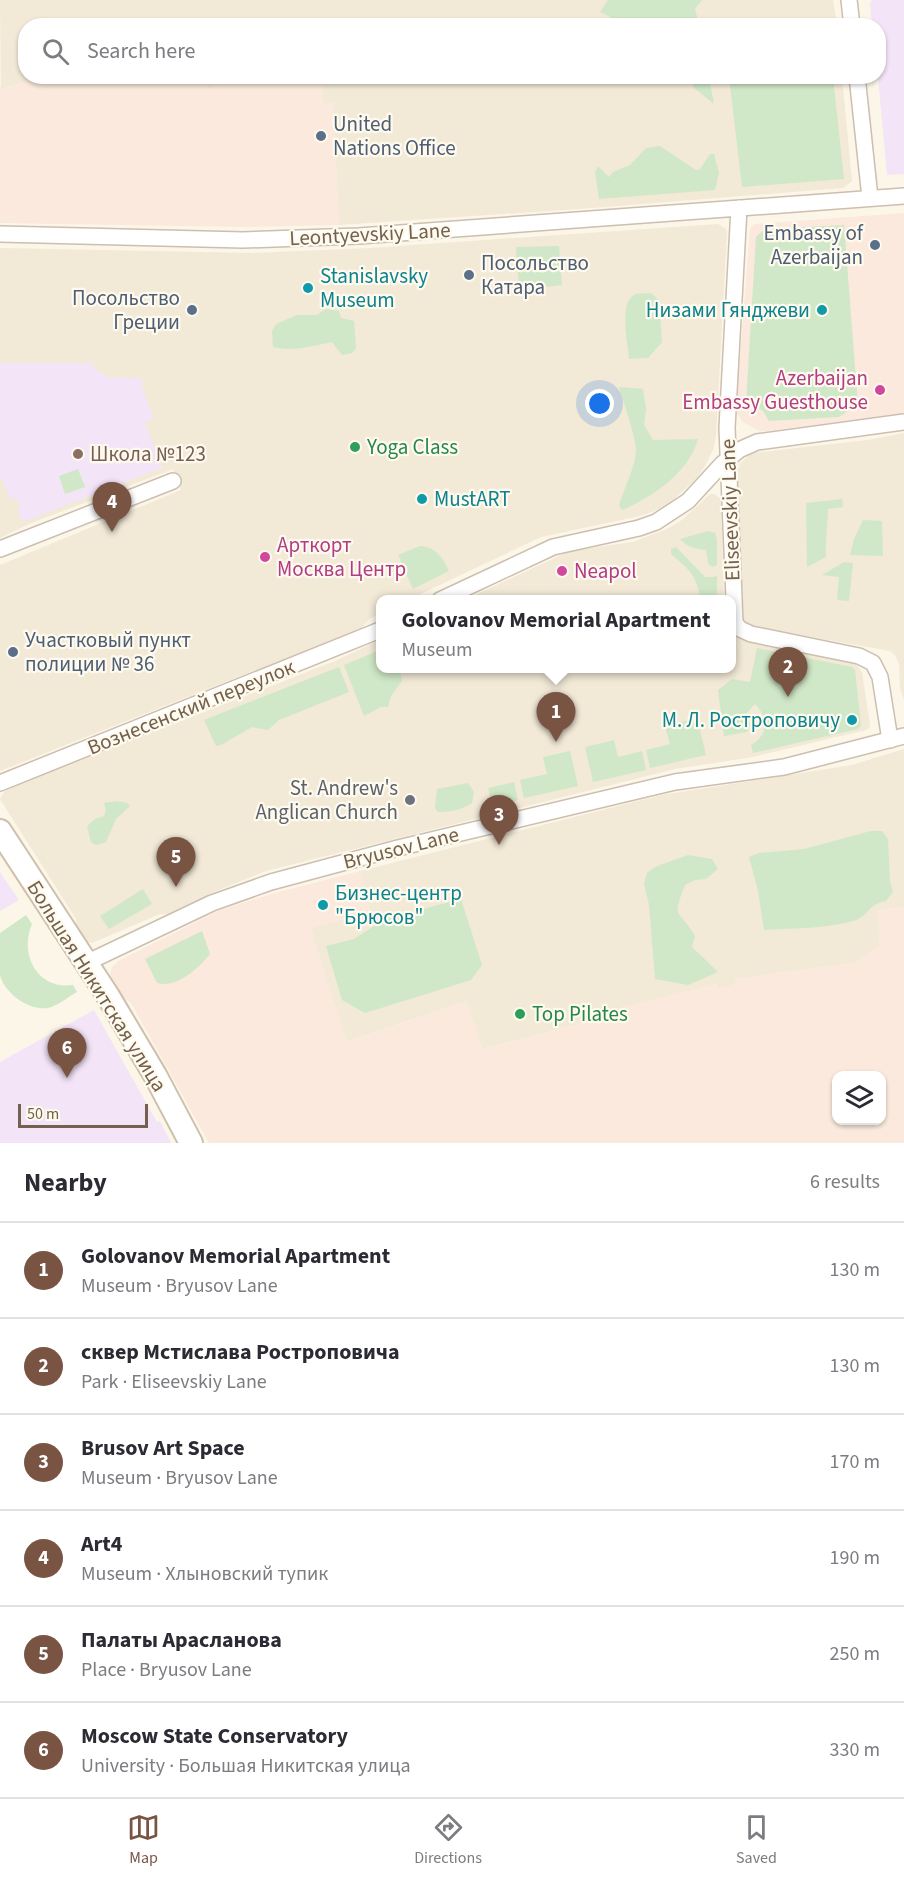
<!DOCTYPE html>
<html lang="en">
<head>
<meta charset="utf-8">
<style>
	body { margin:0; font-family:"Source Sans 3",sans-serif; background:#f2f2f3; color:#2b2b33 }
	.controls { position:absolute; right:18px; bottom:18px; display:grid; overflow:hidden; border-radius:12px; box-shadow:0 2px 4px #0004 }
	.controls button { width:54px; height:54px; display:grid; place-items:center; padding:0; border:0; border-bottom:2px solid #e1e1e2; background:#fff; color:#2b2b33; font:30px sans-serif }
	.scale { position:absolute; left:18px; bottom:15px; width:130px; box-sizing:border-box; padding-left:6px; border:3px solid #73604e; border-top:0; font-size:16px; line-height:21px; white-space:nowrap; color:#73604e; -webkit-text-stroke:4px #fefaee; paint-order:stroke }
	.you { position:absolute; left:600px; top:404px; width:21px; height:21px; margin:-15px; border:4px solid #fff; border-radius:50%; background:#1a73e8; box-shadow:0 0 0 9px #1a73e833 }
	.badge { display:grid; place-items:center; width:39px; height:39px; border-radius:50%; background:#7a5443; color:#fff; font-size:20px; font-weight:700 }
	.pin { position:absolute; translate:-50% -50px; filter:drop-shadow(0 2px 3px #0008) }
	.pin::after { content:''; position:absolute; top:32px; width:21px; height:18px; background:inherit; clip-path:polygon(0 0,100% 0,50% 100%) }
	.popup { position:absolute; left:376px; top:595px; width:360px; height:78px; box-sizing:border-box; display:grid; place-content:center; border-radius:12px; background:#fff; filter:drop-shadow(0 2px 4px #0005); font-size:20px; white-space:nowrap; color:#7c7c81 }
	.popup b { font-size:22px; color:#2b2b33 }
	.popup::after { content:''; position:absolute; left:50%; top:100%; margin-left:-12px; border:12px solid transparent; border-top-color:#fff }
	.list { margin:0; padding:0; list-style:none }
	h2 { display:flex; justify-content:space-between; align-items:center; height:78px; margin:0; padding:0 24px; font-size:26px }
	h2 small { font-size:20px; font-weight:400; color:#7c7c81 }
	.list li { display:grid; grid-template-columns:39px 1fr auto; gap:18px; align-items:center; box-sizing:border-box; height:96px; padding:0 24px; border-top:2px solid #e1e1e2 }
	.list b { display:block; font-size:22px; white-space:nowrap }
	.list p { margin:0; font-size:20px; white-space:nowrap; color:#7c7c81 }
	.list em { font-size:20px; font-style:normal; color:#7c7c81 }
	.icon { flex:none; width:33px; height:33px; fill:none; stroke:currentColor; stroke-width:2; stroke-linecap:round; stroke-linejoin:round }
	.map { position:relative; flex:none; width:904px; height:1143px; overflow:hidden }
	.search { position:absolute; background:#fff; box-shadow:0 2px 4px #0004; left:18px; right:18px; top:18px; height:66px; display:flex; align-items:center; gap:15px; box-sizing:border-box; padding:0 21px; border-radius:24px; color:#7c7c81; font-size:22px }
	.sheet { height:654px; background:#fff }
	nav { display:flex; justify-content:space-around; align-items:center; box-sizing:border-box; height:84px; border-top:2px solid #e1e1e2; background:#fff; font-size:16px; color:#7c7c81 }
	nav a { display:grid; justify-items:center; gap:3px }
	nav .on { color:#7a5443 }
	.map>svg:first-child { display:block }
</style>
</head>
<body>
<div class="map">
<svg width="904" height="1143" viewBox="0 0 904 1143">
	<rect width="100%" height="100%" fill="#fbf6e8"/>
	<path fill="#f2e9d7" d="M0 0H833L837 25 26 26V76L39 77 1 89Z
		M206 77H300L211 86V89L207 90Z
		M323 77H842L852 181 843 188 592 208 339 225 333 103H323Z
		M718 224 726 229 727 232 716 436 713 450 705 466 696 479 673 500 657 510 640 516 541 537 410 599 380 600V614L369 619 362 628 0 771V565L181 490 173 469 29 524 0 538V248L252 253 370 248Z
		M904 433V700L900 688 899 664 895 655 890 651 751 626 744 621 736 477 740 463 752 453 868 440Z
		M710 494H714L721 499 724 599 464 600 570 551 633 542 667 529 682 520Z
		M732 637 856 664 862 672 870 725 869 728 866 730 753 757 675 769 266 871 209 894 198 903 169 914H160L92 943 83 940 75 927 76 919 0 799 4 792 15 786 335 661 380 640V668H732Z
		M904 749V907L877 910 880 945 854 963 735 979 736 984 718 989 717 984 602 1013V1018L482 1049 466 1001 346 1042 311 928 370 912 360 871 662 795 852 765Z"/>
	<path fill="#fae9dc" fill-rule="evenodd" d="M39 77H46L48 81 92 76 206 77 207 89H211V86L300 77H323V103L333 102 339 225 246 227 0 223V85L2 89Z
		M904 213V413L766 431H759L743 422 736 412 750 228 755 224Z
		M360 871 370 912 311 928 347 1042 466 1001 483 1049 602 1018 601 1013 717 984 719 988 735 984V979L854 963 880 945 877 910 904 907V1143H209L131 1003 120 996 111 981 110 975 112 967 120 960 220 910 275 893ZM836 1076H882V1120H836Z"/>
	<path fill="#f3e4f7" d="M872 0H904V174L887 175 878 77V26L872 25 870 3Z
		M0 363H93V367L107 377 142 378V388L154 419 145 422 162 468 23 522 17 510 21 507 16 498 11 500 0 476Z
		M0 872 19 900 0 911Z
		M94 1010 157 1122 160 1121 171 1143H0V1062Z"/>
	<path fill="#d0e8c7" d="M608 0H702L695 9 699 25H618L609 16 600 12Z
		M693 77H709L714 104 693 87Z
		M729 77H833L844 179 742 187Z
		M660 146 696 170 700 169 710 154H714L719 173 715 190 599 199 595 172 598 166 609 177 613 172 630 165 646 148Z
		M844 225 858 405 839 417 769 421 763 411 746 402 756 237 765 229Z
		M559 246 562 285 519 290 516 247Z
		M651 293 659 300 662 342 648 358 629 359C628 344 618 300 636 294 641 293 647 294 651 293Z
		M326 309 339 311 341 318 354 321 356 348 352 353 342 355 332 342C312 346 293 352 273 347L272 331 276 324 297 315H317Z
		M619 387 643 389 646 409 644 425 653 440 698 439C689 472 653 497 622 510L619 505C624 489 635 467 636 451 637 440 623 401 619 387Z
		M78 469 85 487 65 494 59 476Z
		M842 499 843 507 828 509C828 526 825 540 826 557L807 567 806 503Z
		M863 520 882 521 883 556 850 555 854 539Z
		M708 531 715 533 717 539V565L712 567 708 563 706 550C696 549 687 547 680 539Z
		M420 546C436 547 443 558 449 571L413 589 398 555Z
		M676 547 705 577H714L717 575V599H700C697 574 689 570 671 554V549Z
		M844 562 853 563 849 601 837 600 839 577 822 575Z
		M757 648 852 667 855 670 861 725 858 729 753 753 751 745C769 735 768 717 755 704L745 715 751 724 747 732 724 736 718 690 732 679 750 682Z
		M380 650V668L400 669 402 681 391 696 388 707H381L364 716 344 665Z
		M339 667 349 692 279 720 268 730 252 727 221 745 216 746 204 720Z
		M697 718 706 755 650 768 646 750 670 744 665 726Z
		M614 740 618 757 642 751 646 770 593 782 585 747Z
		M570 751 578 786 524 798 520 780 547 774 543 757Z
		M514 782 518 800 493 806 488 788Z
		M468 783 474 792 472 803C461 810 451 812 438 812L435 808 437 789Z
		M117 801 127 803 130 806 116 819 106 842 96 845 91 842 87 826 95 819 104 816 106 810 104 803Z
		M871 831H882L888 839 890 881 893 892 886 901C868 904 869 915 856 920 827 929 794 928 764 930L758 891 749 857 759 853 804 849Z
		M688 855 712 859 718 869 706 879 695 880 685 885C671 921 679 908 695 936L692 947 718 972 688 985 655 979 649 905 644 884 647 873 655 867Z
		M143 889 152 904 109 929 100 916Z
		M461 899 482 965 471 980 365 1013 342 1000 326 946 354 939 385 919Z
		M26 915 32 924C19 954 37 990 73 985L77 992C68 997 57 1006 48 1008 29 1011 4 993 0 975 0 963 0 946 0 933Z
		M202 931 210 954C199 968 176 989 157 983L145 959Z"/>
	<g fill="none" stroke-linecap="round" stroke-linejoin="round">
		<defs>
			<path id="street" d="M849 0 852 26
				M857 76 870 198
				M739 208 727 428 735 623 740 629 751 634 859 656 873 663 880 677 890 740
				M0 234 243 240 359 236 904 196
				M0 549 173 481
				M440 600 553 547 639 528 656 522 688 501 722 464 739 450 757 442 904 422
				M0 783 380 630
				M86 963 212 903 271 882 398 848 675 782 784 767 904 736"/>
			<path id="secondary" d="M0 831 108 996 155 1075 191 1143"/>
		</defs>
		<use href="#street" stroke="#ccbfaf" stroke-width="18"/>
		<use href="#secondary" stroke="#cfc0ac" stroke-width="26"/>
		<use href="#street" stroke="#fff" stroke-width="15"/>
		<use href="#secondary" stroke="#fff" stroke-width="22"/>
	</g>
	<g fill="#5c6f8a" stroke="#fefaee" stroke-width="2">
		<circle cx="321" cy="136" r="6"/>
		<circle cx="875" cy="245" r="6"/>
		<circle cx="469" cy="275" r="6"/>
		<circle cx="192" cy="310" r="6"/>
		<circle cx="13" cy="652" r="6"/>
	</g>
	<g fill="#0f9aa8" stroke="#fefaee" stroke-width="2">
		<circle cx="308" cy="288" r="6"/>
		<circle cx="822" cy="310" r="6"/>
		<circle cx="422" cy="499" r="6"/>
		<circle cx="852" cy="720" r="6"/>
		<circle cx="323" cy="905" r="6"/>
	</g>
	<g fill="#d1479c" stroke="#fefaee" stroke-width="2">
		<circle cx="880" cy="390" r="6"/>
		<circle cx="265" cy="557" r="6"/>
		<circle cx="562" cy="571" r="6"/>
	</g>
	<g fill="#2e9e5b" stroke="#fefaee" stroke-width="2">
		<circle cx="355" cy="447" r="6"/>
		<circle cx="520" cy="1014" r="6"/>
	</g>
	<circle fill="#8d6e63" stroke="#fefaee" stroke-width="2" cx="78" cy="454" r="6"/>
	<circle fill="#6b7280" stroke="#fefaee" stroke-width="2" cx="410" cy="800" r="6"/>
	<g text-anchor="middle" stroke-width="4.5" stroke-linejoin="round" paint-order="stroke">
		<g font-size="21" fill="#4e5e75" stroke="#fefaee" text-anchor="start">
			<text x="333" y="131">United<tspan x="333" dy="24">Nations Office</tspan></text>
			<text x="863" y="240" text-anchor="end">Embassy of<tspan x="863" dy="24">Azerbaijan</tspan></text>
			<text x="481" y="270">Посольство<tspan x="481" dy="24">Катара</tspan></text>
			<text x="180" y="305" text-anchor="end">Посольство<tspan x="180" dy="24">Греции</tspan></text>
			<text x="25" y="647">Участковый пункт<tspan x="25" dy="24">полиции № 36</tspan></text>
		</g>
		<g font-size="21" fill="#73604e" stroke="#fefaee">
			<text transform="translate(370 234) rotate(-3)" y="7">Leontyevskiy Lane</text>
			<text transform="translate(730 510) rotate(-92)" y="7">Eliseevskiy Lane</text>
			<text transform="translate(191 707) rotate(-22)" y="7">Вознесенский переулок</text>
			<text transform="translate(401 848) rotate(-14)" y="7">Bryusov Lane</text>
			<text transform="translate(97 986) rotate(58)" y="7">Большая Никитская улица</text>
		</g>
		<g font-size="21" fill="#0d838f" stroke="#fefaee" text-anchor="start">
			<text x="320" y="283">Stanislavsky<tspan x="320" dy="24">Museum</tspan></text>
			<text x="810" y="317" text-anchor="end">Низами Гянджеви</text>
			<text x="434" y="506">MustART</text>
			<text x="840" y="727" text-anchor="end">М. Л. Ростроповичу</text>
			<text x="335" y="900">Бизнес-центр<tspan x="335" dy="24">"Брюсов"</tspan></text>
		</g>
		<g font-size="21" fill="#b23c85" stroke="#fefaee" text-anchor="start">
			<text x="868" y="385" text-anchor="end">Azerbaijan<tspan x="868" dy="24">Embassy Guesthouse</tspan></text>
			<text x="277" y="552">Арткорт<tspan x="277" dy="24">Москва Центр</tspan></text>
			<text x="574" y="578">Neapol</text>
		</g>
		<g font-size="21" fill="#27864d" stroke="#fefaee" text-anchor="start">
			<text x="367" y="454">Yoga Class</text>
			<text x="532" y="1021">Top Pilates</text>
		</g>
		<g font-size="21" fill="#785e54" stroke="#fefaee" text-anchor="start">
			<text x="90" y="461">Школа №123</text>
		</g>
		<g font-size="21" fill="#5b616d" stroke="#fefaee" text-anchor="end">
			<text x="398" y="795">St. Andrew's<tspan x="398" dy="24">Anglican Church</tspan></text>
		</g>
	</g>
</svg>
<div class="controls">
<button><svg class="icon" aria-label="layers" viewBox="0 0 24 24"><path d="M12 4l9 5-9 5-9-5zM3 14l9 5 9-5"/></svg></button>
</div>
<div class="scale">50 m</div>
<div class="you"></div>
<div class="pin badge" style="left:556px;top:742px">1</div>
<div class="popup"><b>Golovanov Memorial Apartment</b>Museum</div>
<div class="pin badge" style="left:788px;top:697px">2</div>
<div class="pin badge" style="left:499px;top:845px">3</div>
<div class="pin badge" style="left:112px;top:532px">4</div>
<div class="pin badge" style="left:176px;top:887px">5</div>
<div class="pin badge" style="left:67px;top:1078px">6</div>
<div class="search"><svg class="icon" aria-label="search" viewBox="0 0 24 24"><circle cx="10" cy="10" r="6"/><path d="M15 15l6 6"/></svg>Search here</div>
</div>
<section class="sheet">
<h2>Nearby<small>6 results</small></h2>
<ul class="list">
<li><span class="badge">1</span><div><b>Golovanov Memorial Apartment</b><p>Museum · Bryusov Lane</p></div><em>130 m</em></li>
<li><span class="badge">2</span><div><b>сквер Мстислава Ростроповича</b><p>Park · Eliseevskiy Lane</p></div><em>130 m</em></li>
<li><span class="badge">3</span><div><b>Brusov Art Space</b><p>Museum · Bryusov Lane</p></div><em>170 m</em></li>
<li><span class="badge">4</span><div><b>Art4</b><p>Museum · Хлыновский тупик</p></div><em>190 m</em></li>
<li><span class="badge">5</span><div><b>Палаты Арасланова</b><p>Place · Bryusov Lane</p></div><em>250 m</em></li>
<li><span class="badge">6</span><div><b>Moscow State Conservatory</b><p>University · Большая Никитская улица</p></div><em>330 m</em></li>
</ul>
</section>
<nav>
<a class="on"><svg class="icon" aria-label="map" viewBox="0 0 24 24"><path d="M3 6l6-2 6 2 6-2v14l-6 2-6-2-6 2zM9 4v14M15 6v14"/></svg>Map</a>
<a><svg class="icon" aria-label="directions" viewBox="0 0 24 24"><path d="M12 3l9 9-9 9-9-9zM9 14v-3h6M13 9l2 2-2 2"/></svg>Directions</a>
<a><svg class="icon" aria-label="saved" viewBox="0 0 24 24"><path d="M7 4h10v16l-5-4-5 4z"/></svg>Saved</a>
</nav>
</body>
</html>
